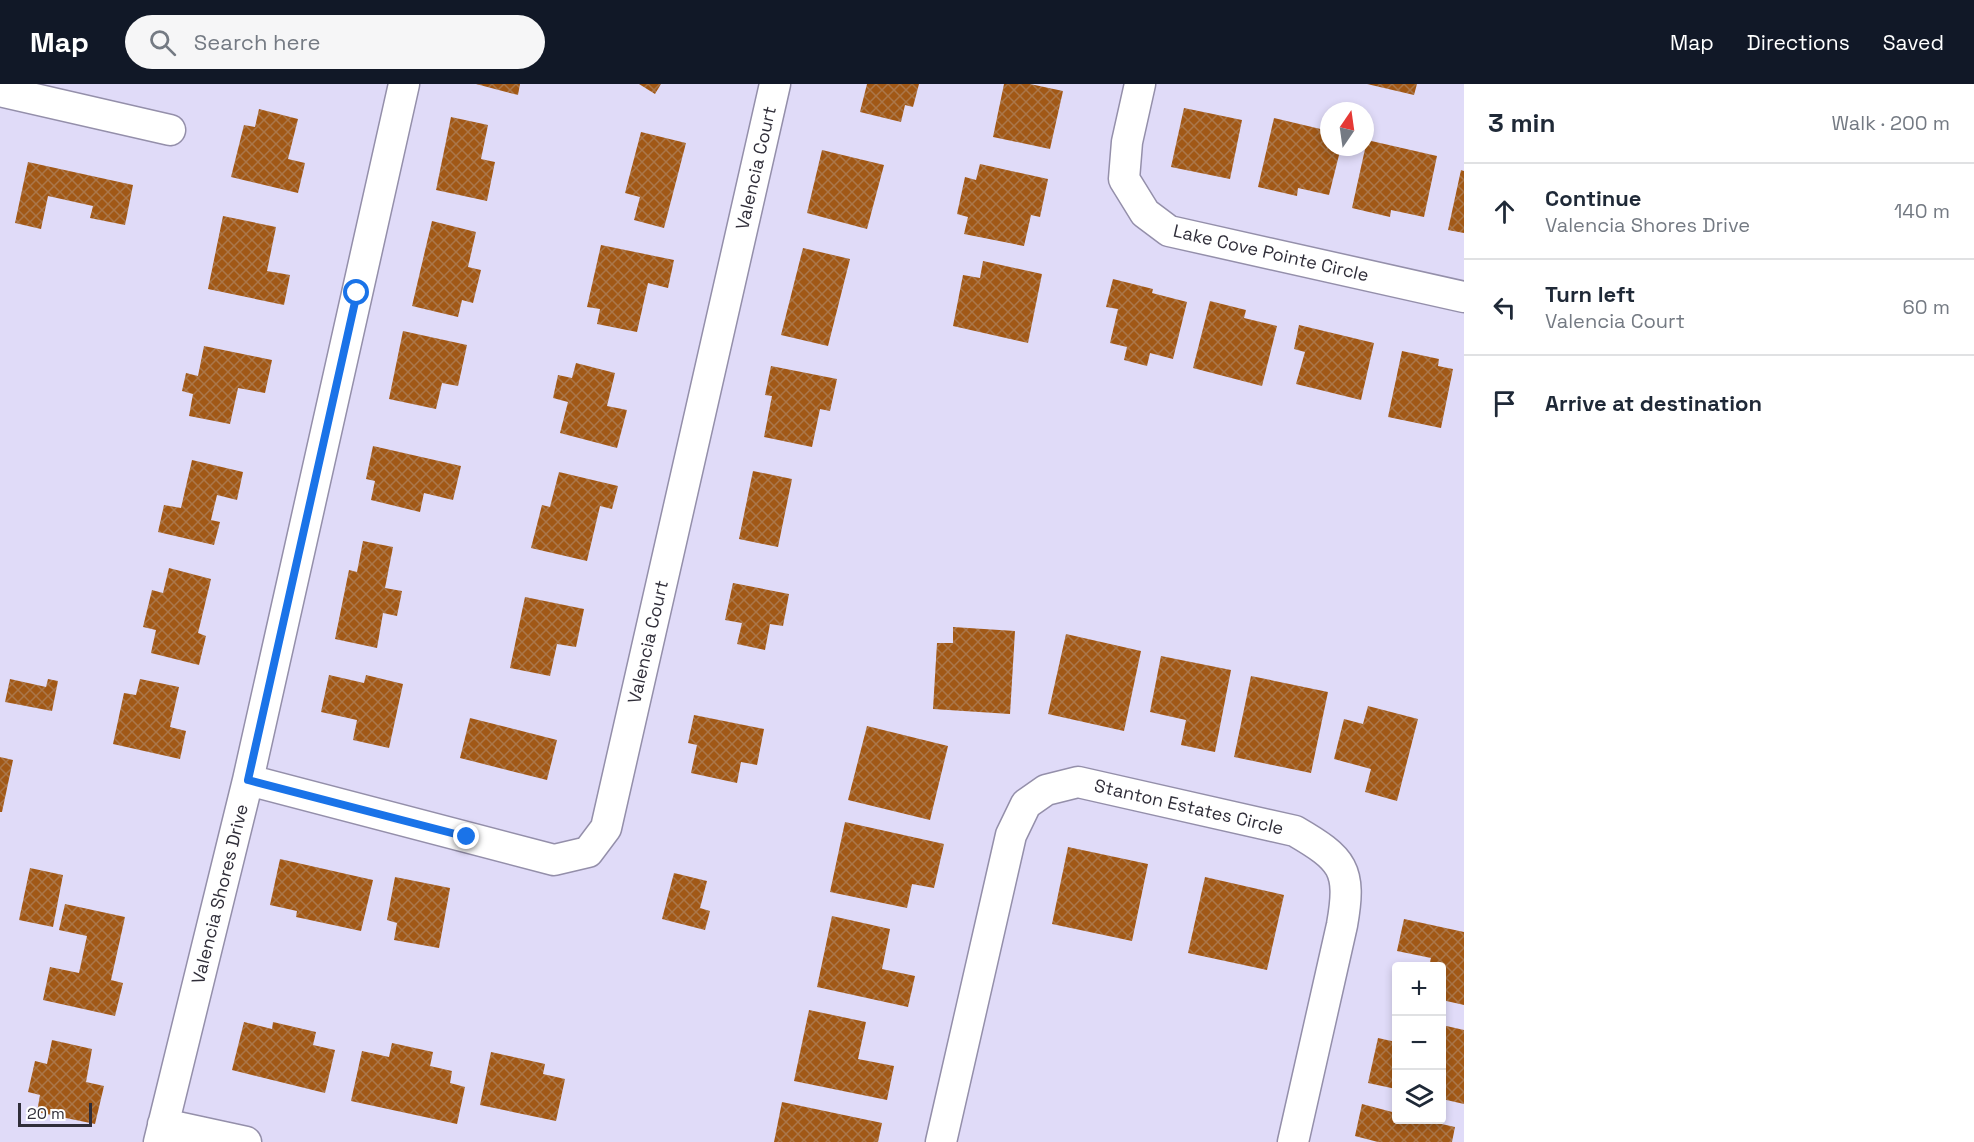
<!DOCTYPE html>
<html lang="en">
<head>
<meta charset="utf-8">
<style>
	body { margin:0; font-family:"Space Grotesk",sans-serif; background:#f6f6f7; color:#1f2937 }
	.controls { position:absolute; right:18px; bottom:18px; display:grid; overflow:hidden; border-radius:6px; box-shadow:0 3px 9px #0003 }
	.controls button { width:54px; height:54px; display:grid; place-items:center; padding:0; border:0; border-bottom:2px solid #e0e1e3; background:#fff; color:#1f2937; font:30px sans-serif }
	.compass { position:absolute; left:1320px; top:18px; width:54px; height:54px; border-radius:50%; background:#fff; box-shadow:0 3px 9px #0003; rotate:13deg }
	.scale { position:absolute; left:18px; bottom:15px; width:74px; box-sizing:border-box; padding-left:6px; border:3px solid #302e39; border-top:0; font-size:16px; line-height:21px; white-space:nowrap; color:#302e39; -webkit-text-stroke:4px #fff; paint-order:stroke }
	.stop { position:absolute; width:18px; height:18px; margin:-14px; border:4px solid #1a73e8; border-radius:50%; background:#fff }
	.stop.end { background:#1a73e8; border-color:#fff; box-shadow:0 2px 6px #0008 }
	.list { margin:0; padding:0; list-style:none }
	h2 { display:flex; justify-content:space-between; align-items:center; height:78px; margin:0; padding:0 24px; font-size:26px }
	h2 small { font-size:20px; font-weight:400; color:#747a83 }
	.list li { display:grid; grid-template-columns:39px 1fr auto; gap:18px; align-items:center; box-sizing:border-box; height:96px; padding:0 24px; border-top:2px solid #e0e1e3 }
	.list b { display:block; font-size:22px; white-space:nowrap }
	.list p { margin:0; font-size:20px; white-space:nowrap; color:#747a83 }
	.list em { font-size:20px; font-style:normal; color:#747a83 }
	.icon { flex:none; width:33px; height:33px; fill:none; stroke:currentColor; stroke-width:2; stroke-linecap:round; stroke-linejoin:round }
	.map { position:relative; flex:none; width:1464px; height:1058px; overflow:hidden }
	header { display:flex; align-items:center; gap:36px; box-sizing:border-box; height:84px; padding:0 30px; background:#111827; color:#fff }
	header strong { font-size:28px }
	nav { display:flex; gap:33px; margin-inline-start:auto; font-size:21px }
	.search { width:420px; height:54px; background:#f6f6f7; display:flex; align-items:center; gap:15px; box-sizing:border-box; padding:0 21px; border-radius:33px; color:#747a83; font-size:22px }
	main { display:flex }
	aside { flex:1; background:#fff }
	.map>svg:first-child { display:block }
</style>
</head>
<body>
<header>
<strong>Map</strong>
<div class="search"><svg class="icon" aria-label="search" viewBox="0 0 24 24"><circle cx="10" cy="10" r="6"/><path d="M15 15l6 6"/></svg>Search here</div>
<nav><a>Map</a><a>Directions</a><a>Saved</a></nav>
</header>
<main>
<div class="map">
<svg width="1464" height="1058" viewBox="0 0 1464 1058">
	<defs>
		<pattern id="building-cross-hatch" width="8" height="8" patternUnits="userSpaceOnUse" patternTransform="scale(1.5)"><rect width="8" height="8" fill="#a15816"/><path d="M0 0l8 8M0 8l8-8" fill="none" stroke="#ab774a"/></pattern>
	</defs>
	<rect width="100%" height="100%" fill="#e0dbf8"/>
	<path fill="url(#building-cross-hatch)" d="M476 0H520L518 11Z
		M639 0H661L655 10Z
		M867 0H919L913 23 905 21 901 38 860 28Z
		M1004 0H1030L1063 7 1050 65 993 53Z
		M1367 0H1417L1414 11Z
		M1184 24 1242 36 1230 95 1171 83Z
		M259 25 298 35 288 75 305 79 298 109 231 93 244 41 255 43Z
		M451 33 488 41 481 75 495 78 487 117 436 106Z
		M1274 34 1329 47V63H1341L1329 111 1298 104 1297 112 1258 103Z
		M641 48 686 59 664 144 634 136 640 113 625 109Z
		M1367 56 1437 72 1424 133 1391 126 1390 133 1352 124Z
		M822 66 884 81 867 145 807 129Z
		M28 78 133 101 125 141 90 134 93 122 48 112 41 145 15 139Z
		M980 80 1048 95 1040 133 1031 131 1024 162 964 150 968 133 957 130 965 93 976 96Z
		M1461 86 1464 87V149L1448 146Z
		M223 132 276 143 267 187 290 191 284 221 208 205Z
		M432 137 476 148 468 183 481 186 473 219 462 216 458 233 412 222Z
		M601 161 674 176 668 204 648 199 637 248 597 240 600 225 587 223Z
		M803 164 850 175 828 262 781 251Z
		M983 177 1042 190 1028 259 953 242 963 191 980 194Z
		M1113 195 1153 205 1152 209 1187 218 1173 275 1150 269 1147 282 1124 276 1127 263 1110 259 1118 225 1106 223Z
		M1210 217 1246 226 1244 234 1277 242 1262 302 1193 284Z
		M1299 241 1374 259 1361 316 1296 300 1305 268 1294 265Z
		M403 247 467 261 458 302 442 299 436 325 389 315Z
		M204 262 272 276 265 309 238 304 230 340 189 332 193 310 182 307 186 289 198 292Z
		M1402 267 1439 275 1438 282 1453 285 1441 344 1388 333Z
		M576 279 615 289 607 322 627 326 617 364 560 349 568 318 553 314 558 291 572 294Z
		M771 282 837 295 830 327 820 325 812 363 764 353 772 312 765 311Z
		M373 362 461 382 453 416 424 409 420 428 371 416 375 397 366 395Z
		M192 376 243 388 237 416 217 411 211 436 220 438 214 461 158 448 164 421 181 424Z
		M753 387 792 395 778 463 739 455Z
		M559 388 618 402 612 425 600 422 587 477 531 464 542 421 550 423Z
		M363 457 393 463 385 504 402 507 397 532 383 529 377 564 335 555 349 486 357 488Z
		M169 484 211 495 198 549 206 552 199 581 151 569 156 546 143 543 152 506 163 509Z
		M733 499 789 510 783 542 770 540 765 566 737 560 742 539 725 536Z
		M525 513 584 525 576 563 557 560 550 592 510 584Z
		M953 543 1015 547 1010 630 933 625 937 559H953Z
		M1066 550 1141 567 1124 647 1048 630Z
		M1161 572 1231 586 1215 668 1181 661 1186 636 1150 628Z
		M329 591 364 599 366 591 403 600 389 664 353 656 357 636 321 628Z
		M1251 592 1328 608 1311 689 1234 673Z
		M10 595 46 603 48 595 58 597 52 627 5 618Z
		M140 595 179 603 170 643 186 647 180 675 113 660 124 609 136 611Z
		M1368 622 1418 635 1397 717 1365 708 1371 685 1334 675 1344 635 1363 640Z
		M694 631 764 645 757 681 741 678 737 699 691 689 697 661 688 659Z
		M470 634 557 656 547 696 460 674Z
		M867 642 948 662 930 736 848 716Z
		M0 673 13 676 2 728H0Z
		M845 738 944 760 934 804 912 800 907 824 830 808Z
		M1068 763 1148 780 1132 857 1052 840Z
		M280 775 373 796 361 847 296 833 297 827 270 821Z
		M30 784 63 791 53 843 19 836Z
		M674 789 707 797 700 824 710 827 705 846 662 835Z
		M395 793 450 804 439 864 394 856 397 839 387 836Z
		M1205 793 1284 811 1267 886 1188 869Z
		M65 820 125 833 111 896 123 899 115 932 43 916 50 883 79 889 87 852 59 846Z
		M832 832 890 845 882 885 915 892 908 923 817 903Z
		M1404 835 1464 848V921L1442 916V882H1429L1431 874 1397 867Z
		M809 926 866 938 858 975 894 982 887 1016 794 997Z
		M244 938 272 945 273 938 316 948 313 961 335 966 325 1009 232 986Z
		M1442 941 1464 946V1020L1442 1015Z
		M1378 954 1396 958V1005L1368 999Z
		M52 956 92 965 86 998 104 1002 95 1040 37 1028 40 1011 28 1008 35 977 47 980Z
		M392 959 433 968 430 982 452 987 450 999 465 1003 457 1040 351 1017 362 967 389 973Z
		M491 968 545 980 543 990 565 995 556 1037 480 1021Z
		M782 1018 882 1039 878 1058H774Z
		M1362 1020 1396 1029V1036H1424L1455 1043 1452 1058H1378L1355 1052Z"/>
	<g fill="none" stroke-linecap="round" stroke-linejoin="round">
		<defs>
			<path id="street" d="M1140 0 1127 58 1124 95 1145 129 1169 147 1464 213
				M0 7 170 46
				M248 696 554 776 588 768 606 744 775 0
				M163 1040 246 1058
				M159 1058 248 696 404 0
				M941 1058 1011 751 1026 720 1046 706 1078 698 1295 747C1343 775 1352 785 1342 841L1293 1058"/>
		</defs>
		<use href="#street" stroke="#948faa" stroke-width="33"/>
		<use href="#street" stroke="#fff" stroke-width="30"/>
	</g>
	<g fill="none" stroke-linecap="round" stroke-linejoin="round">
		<path stroke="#1a73e8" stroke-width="8" d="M357 209 248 696 467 753"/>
	</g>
	<g text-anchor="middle" stroke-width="6" stroke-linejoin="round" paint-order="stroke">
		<g font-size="18" fill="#302e39" stroke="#fff">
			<text transform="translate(756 84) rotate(-77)" y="6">Valencia Court</text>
			<text transform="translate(1271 169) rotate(13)" y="6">Lake Cove Pointe Circle</text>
			<text transform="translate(648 558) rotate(-77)" y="6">Valencia Court</text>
			<text transform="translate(1189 723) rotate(13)" y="6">Stanton Estates Circle</text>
			<text transform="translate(220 810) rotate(-76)" y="6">Valencia Shores Drive</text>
		</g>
	</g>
</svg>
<div class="controls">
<button>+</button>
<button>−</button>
<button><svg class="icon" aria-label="layers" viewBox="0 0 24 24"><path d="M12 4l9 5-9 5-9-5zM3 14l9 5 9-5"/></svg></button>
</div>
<svg class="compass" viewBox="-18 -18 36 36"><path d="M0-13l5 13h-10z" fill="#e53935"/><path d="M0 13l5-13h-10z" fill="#747a83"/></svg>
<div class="scale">20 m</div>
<div class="stop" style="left:357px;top:209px"></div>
<div class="stop end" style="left:467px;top:753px"></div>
</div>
<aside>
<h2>3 min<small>Walk · 200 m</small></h2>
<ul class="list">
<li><svg class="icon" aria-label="ahead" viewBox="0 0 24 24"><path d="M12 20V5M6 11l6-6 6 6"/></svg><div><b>Continue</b><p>Valencia Shores Drive</p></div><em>140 m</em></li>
<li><svg class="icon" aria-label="left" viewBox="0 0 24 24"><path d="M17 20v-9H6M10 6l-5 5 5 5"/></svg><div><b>Turn left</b><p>Valencia Court</p></div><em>60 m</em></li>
<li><svg class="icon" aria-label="arrive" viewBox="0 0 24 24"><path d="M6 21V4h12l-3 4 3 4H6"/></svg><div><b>Arrive at destination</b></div></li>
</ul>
</aside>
</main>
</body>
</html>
